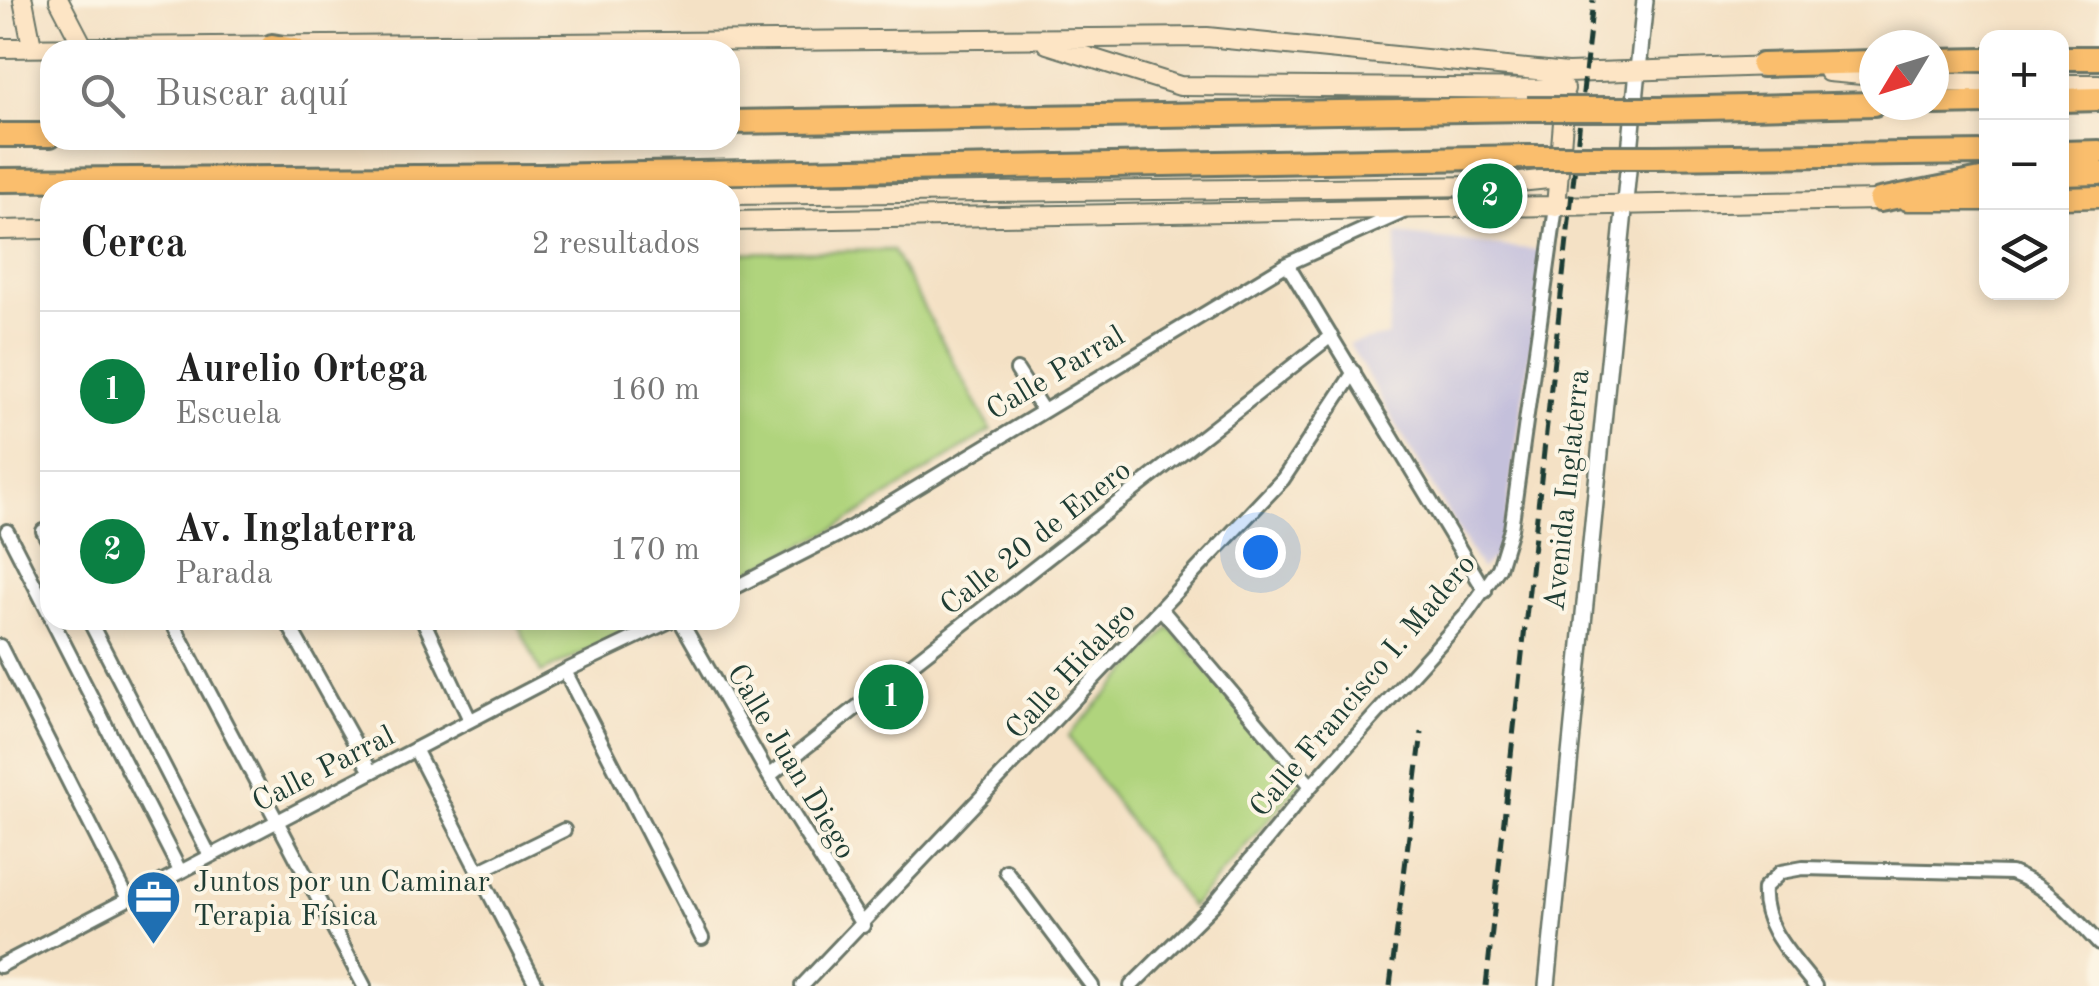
<!DOCTYPE html>
<html lang="es">
<head>
<meta charset="utf-8">
<style>
	body { margin:0; font-family:"Old Standard TT",serif; background:#f6f6f6; color:#222 }
	.controls { position:absolute; right:30px; top:30px; display:grid; overflow:hidden; border-radius:20px; box-shadow:0 5px 15px #0003 }
	.controls button { width:90px; height:90px; display:grid; place-items:center; padding:0; border:0; border-bottom:2px solid #e0e0e0; background:#fff; color:#222; font:50px sans-serif }
	.compass { position:absolute; left:1859px; top:30px; width:90px; height:90px; border-radius:50%; background:#fff; box-shadow:0 5px 15px #0003; rotate:232deg }
	.you { position:absolute; left:1260px; top:552px; width:35px; height:35px; margin:-25px; border:8px solid #fff; border-radius:50%; background:#1a73e8; box-shadow:0 0 0 15px #1a73e833 }
	.badge { display:grid; place-items:center; width:65px; height:65px; border-radius:50%; background:#0b8043; color:#fff; font-size:32px; font-weight:700 }
	.pin { position:absolute; translate:-50% -50%; border:5px solid #fff; box-shadow:0 2px 10px #0006 }
	.list { margin:0; padding:0; list-style:none }
	h2 { display:flex; justify-content:space-between; align-items:center; height:130px; margin:0; padding:0 40px; font-size:42px }
	h2 small { font-size:32px; font-weight:400; color:#767676 }
	.list li { display:grid; grid-template-columns:65px 1fr auto; gap:30px; align-items:center; box-sizing:border-box; height:160px; padding:0 40px; border-top:2px solid #e0e0e0 }
	.list b { display:block; font-size:38px; white-space:nowrap }
	.list p { margin:0; font-size:32px; white-space:nowrap; color:#767676 }
	.list em { font-size:32px; font-style:normal; color:#767676 }
	.icon { flex:none; width:55px; height:55px; fill:none; stroke:currentColor; stroke-width:2; stroke-linecap:round; stroke-linejoin:round }
	.map { position:relative; flex:none; width:2099px; height:986px; overflow:hidden }
	.search { position:absolute; background:#fff; box-shadow:0 5px 15px #0003; left:40px; top:40px; width:700px; height:110px; display:flex; align-items:center; gap:25px; box-sizing:border-box; padding:0 35px; border-radius:30px; color:#767676; font-size:38px }
	.panel { position:absolute; background:#fff; box-shadow:0 5px 15px #0003; left:40px; top:180px; width:700px; height:450px; border-radius:30px }
	.map>svg:first-child { display:block }
</style>
</head>
<body>
<div class="map">
<svg width="2099" height="986" viewBox="0 0 2099 986">
	<rect width="100%" height="100%" fill="#fcf5e5"/>
	<filter id="ink" filterUnits="userSpaceOnUse"><feTurbulence type="fractalNoise" baseFrequency=".01" numOctaves="2"/><feDisplacementMap in="SourceGraphic" scale="20" xChannelSelector="R" yChannelSelector="G"/><feConvolveMatrix kernelMatrix="1 2 1 2 8 2 1 2 1" color-interpolation-filters="sRGB"/></filter>
	<filter id="wash" filterUnits="userSpaceOnUse"><feTurbulence type="fractalNoise" baseFrequency=".0048" numOctaves="4" result="noise"/><feDisplacementMap in="SourceGraphic" scale="40" xChannelSelector="R" yChannelSelector="G"/><feGaussianBlur stdDeviation="2.25" result="paint"/><feColorMatrix in="noise" values="0 0 0 0 0 0 0 0 0 0 0 0 0 0 0 0 0 1.4 0 .05"/><feComposite in="paint" operator="in"/></filter>
	<g filter="url(#wash)">
		<rect width="100%" height="100%" fill="#f4e1c5"/>
		<path fill="#c4c0db" d="M1397 234 1545 251 1501 551 1481 569 1349 344 1388 336Z"/>
		<path fill="#b0d47d" stroke="#688858" stroke-width="2.5" d="M892 250 991 430 835 529 730 581V253Z
			M516 620H652L541 673Z
			M1170 627 1302 782 1191 907 1068 736Z"/>
	</g>
	<g filter="url(#ink)">
		<g fill="none" stroke-linecap="round" stroke-linejoin="round">
			<defs>
				<path id="minor" d="M1287 264 1485 591
					M1017 370 1042 409
					M7 531 50 615
					M43 531 50 544
					M730 590 842 533 1287 264 1403 212
					M1161 609 1311 786
					M52 620 180 871
					M89 620 210 856
					M171 620 364 986
					M286 620 371 772
					M423 620 470 720
					M680 620 769 776 863 926
					M0 646 128 899
					M565 671 702 938
					M415 749 537 986
					M769 776 1331 336
					M1006 871 1092 986
					M478 872 564 830
					M0 966 565 671 672 620
					M802 986 1283 479 1354 372
					M1131 986 1213 905 1311 786 1465 616 1499 568 1511 529 1556 207
					M1815 986C1792 956 1761 927 1764 888L1781 872 1803 868 2011 873C2049 887 2072 915 2099 944"/>
				<path id="tertiary" d="M1547 986 1645 0"/>
				<path id="secondary" d="M23 0 32 46
					M59 0 84 48
					M1047 44 1180 86 1565 89
					M0 48 1207 37 1567 73 1772 66
					M1828 72 1874 76
					M1934 82 1986 83
					M2062 84H2099
					M650 179 689 190
					M730 195 1483 186 1558 178
					M1556 207 1565 98
					M730 221 1880 200
					M0 230 50 229"/>
				<path id="trunk" d="M2062 198 2099 197
					M1907 200H1986"/>
				<path id="motorway" d="M272 46 295 50
					M2062 58H2099
					M1934 61 1986 60
					M1762 65 1874 62
					M2062 100 2099 99
					M1934 103 1986 102
					M1659 109 1874 104
					M730 122 1527 109
					M0 135H50
					M2062 153 2099 152
					M1655 157 1986 153
					M2062 174 2099 173
					M0 180 539 176 1529 157
					M1880 200 1986 179"/>
			</defs>
			<use href="#minor" stroke="#6a7667" stroke-width="18"/>
			<use href="#tertiary" stroke="#6a7667" stroke-width="20"/>
			<use href="#secondary" stroke="#6a7667" stroke-width="22"/>
			<use href="#trunk" stroke="#6a7667" stroke-width="25"/>
			<use href="#motorway" stroke="#6a7667" stroke-width="28"/>
			<use href="#minor" stroke="#fff" stroke-width="12"/>
			<use href="#tertiary" stroke="#fff" stroke-width="15"/>
			<use href="#secondary" stroke="#fde5c5" stroke-width="18"/>
			<use href="#trunk" stroke="#fabe6d" stroke-width="20"/>
			<use href="#motorway" stroke="#fabe6d" stroke-width="22"/>
			<path stroke="#1f3d34" stroke-width="5" stroke-dasharray="15 8" stroke-linecap="butt" d="M1390 986 1422 732
				M1486 986 1593 0"/>
			<defs>
				<path id="motorway-bridge" d="M1527 109H1659
					M1529 157H1655"/>
			</defs>
			<use href="#motorway-bridge" stroke="#6a7667" stroke-width="28" stroke-linecap="butt"/>
			<use href="#motorway-bridge" stroke="#fabe6d" stroke-width="22"/>
		</g>
	</g>
	<defs>
		<symbol id="office-pin" viewBox="-11 -11 22 30"><path d="M0 17L-7.5 6A9.5 9.5 0 1 1 7.5 6Z" fill="#1f6fb2" stroke="#fcf5e5"/><path d="M-6-3h4V-5.5h4V-3h4V5H-6ZM-1-4.5V-3h2v-1.5ZM-6 0V1H6V0Z" fill="#fff"/></symbol>
	</defs>
	<g fill-rule="evenodd">
		<use href="#office-pin" x="122" y="866" width="63" height="86"/>
	</g>
	<g text-anchor="middle" stroke-width="8" stroke-linejoin="round" paint-order="stroke">
		<g font-size="30" fill="#1f3d34" stroke="#fcf5e5">
			<text transform="translate(1055 372) rotate(-31)" y="10">Calle Parral</text>
			<text transform="translate(1566 490) rotate(-84)" y="10">Avenida Inglaterra</text>
			<text transform="translate(1035 537) rotate(-38)" y="10">Calle 20 de Enero</text>
			<text transform="translate(1070 670) rotate(-47)" y="10">Calle Hidalgo</text>
			<text transform="translate(1362 685) rotate(-50)" y="10">Calle Francisco I. Madero</text>
			<text transform="translate(792 761) rotate(59)" y="10">Calle Juan Diego</text>
			<text transform="translate(323 768) rotate(-27)" y="10">Calle Parral</text>
		</g>
		<g font-size="30" fill="#1f3d34" stroke="#fcf5e5" text-anchor="start">
			<text x="193" y="891">Juntos por un Caminar<tspan x="193" dy="34">Terapia Física</tspan></text>
		</g>
	</g>
</svg>
<div class="controls">
<button>+</button>
<button>−</button>
<button><svg class="icon" aria-label="layers" viewBox="0 0 24 24"><path d="M12 4l9 5-9 5-9-5zM3 14l9 5 9-5"/></svg></button>
</div>
<svg class="compass" viewBox="-18 -18 36 36"><path d="M0-13l5 13h-10z" fill="#e53935"/><path d="M0 13l5-13h-10z" fill="#767676"/></svg>
<div class="you"></div>
<div class="pin badge" style="left:891px;top:697px">1</div>
<div class="pin badge" style="left:1490px;top:196px">2</div>
<div class="search"><svg class="icon" aria-label="search" viewBox="0 0 24 24"><circle cx="10" cy="10" r="6"/><path d="M15 15l6 6"/></svg>Buscar aquí</div>
<section class="panel">
<h2>Cerca<small>2 resultados</small></h2>
<ul class="list">
<li><span class="badge">1</span><div><b>Aurelio Ortega</b><p>Escuela</p></div><em>160 m</em></li>
<li><span class="badge">2</span><div><b>Av. Inglaterra</b><p>Parada</p></div><em>170 m</em></li>
</ul>
</section>
</div>
</body>
</html>
